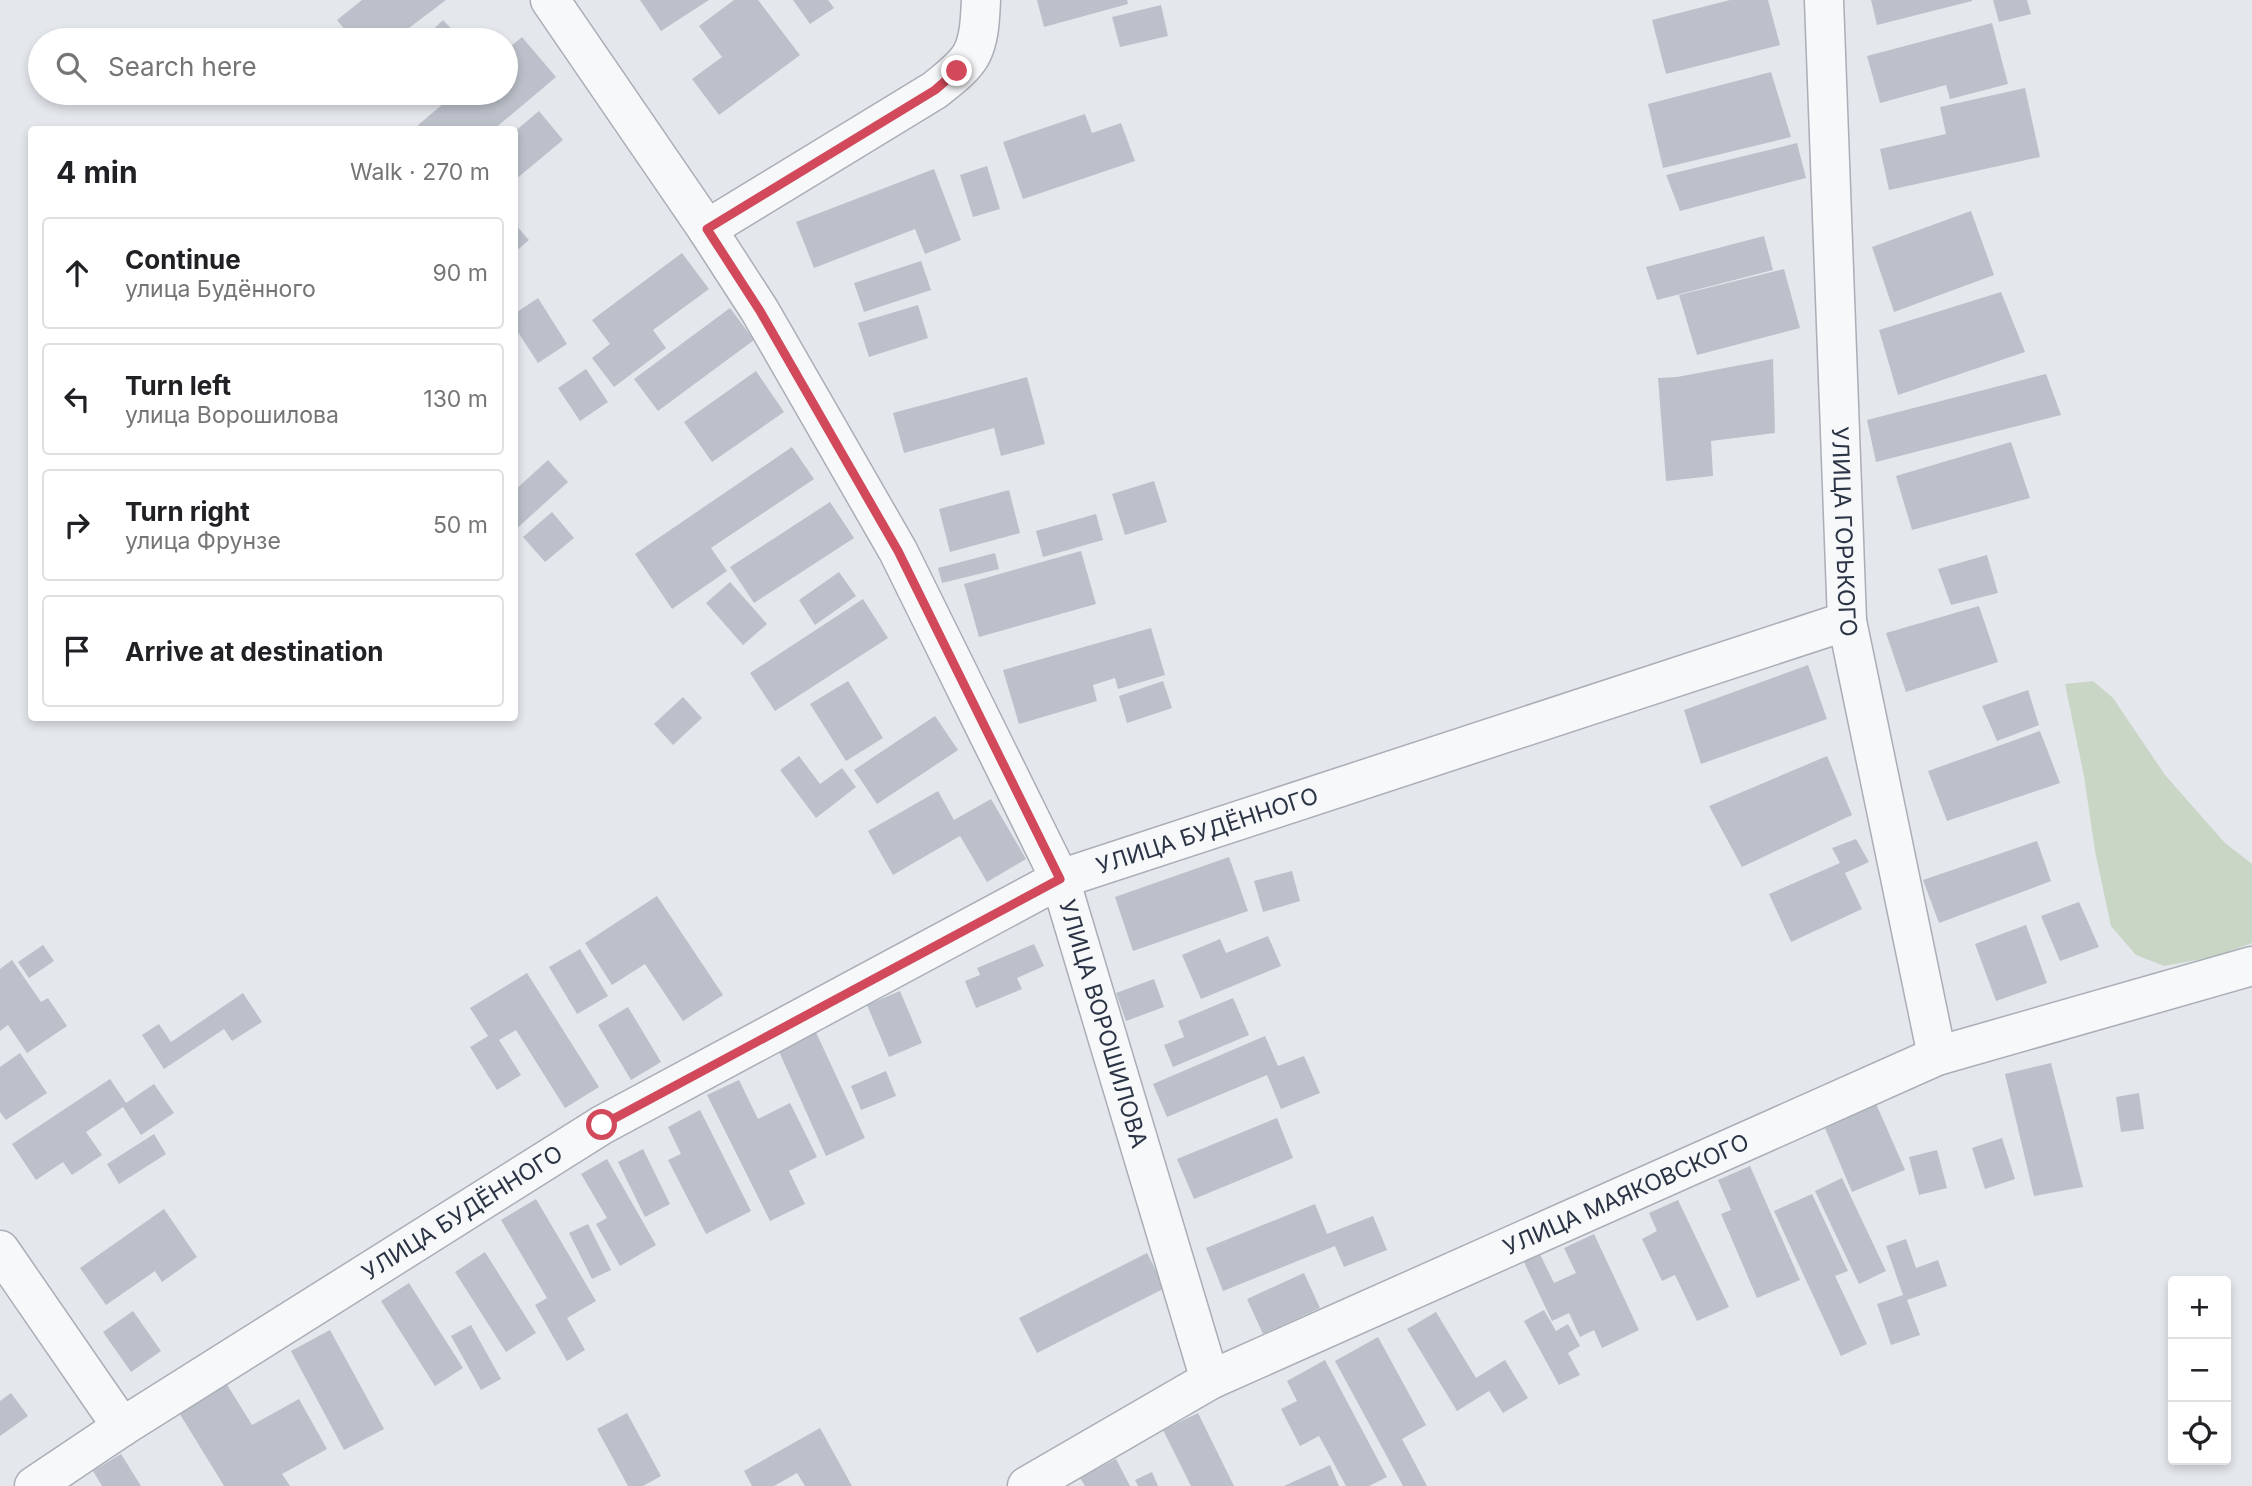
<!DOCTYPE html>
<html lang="en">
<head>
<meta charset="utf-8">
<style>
	body { margin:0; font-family:Inter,sans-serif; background:#f6f6f6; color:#202124 }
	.controls { position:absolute; right:21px; bottom:21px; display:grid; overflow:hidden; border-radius:7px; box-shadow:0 4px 10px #0003 }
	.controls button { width:63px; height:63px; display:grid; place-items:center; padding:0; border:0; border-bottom:2px solid #e0e0e0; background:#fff; color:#202124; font:35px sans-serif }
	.stop { position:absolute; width:21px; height:21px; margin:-16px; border:5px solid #d1495b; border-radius:50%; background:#fff }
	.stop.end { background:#d1495b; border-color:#fff; box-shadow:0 2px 7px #0008 }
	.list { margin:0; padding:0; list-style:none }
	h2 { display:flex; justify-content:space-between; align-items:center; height:91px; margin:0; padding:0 28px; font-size:30px }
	h2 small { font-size:23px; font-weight:400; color:#757577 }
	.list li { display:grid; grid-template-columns:46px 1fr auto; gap:21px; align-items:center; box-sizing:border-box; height:112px; margin:0 14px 14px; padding:0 14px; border:2px solid #e0e0e0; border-radius:7px }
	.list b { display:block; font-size:26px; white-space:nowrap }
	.list p { margin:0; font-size:23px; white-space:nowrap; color:#757577 }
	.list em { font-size:23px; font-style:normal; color:#757577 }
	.icon { flex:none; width:38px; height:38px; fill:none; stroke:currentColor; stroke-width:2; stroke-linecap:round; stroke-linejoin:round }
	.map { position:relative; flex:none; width:2252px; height:1486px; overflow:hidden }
	.search { position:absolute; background:#fff; box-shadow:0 4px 10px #0003; left:28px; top:28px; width:490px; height:77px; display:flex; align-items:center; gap:18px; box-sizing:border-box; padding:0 24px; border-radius:38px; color:#757577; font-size:26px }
	.panel { position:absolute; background:#fff; box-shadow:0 4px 10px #0003; left:28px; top:126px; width:490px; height:595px; border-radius:7px }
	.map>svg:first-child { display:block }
</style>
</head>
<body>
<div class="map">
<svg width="2252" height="1486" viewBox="0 0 2252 1486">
	<rect width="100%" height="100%" fill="#e4e7ec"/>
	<path fill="#c9d6c5" d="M2093 681 2113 698 2165 775 2225 843 2252 864V943L2214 957 2164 966 2136 955 2111 926 2095 851 2084 776 2065 684Z"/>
	<path fill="#bbc0ca" d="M362 0H446L393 40H353L337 20Z
		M640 0H709L661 31Z
		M734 0H758L800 55 719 115 692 79 722 57 699 26Z
		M793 0H828L834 8 810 24Z
		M1037 0H1127L1128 4 1044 27Z
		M1730 0H1768L1780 45 1666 74 1652 20Z
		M1871 0H1972V1L1877 25Z
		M1993 0H2027L2031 14 1999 22Z
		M1161 5 1168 36 1120 47 1112 17Z
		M443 20 462 40H422Z
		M1992 23 2008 84 1950 99 1946 85 1880 103 1867 56Z
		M522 37 556 77 493 130H422L418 125 456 93H506V50Z
		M1771 72 1791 137 1663 168 1648 104Z
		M2025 88 2040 157 1889 190 1880 149 1946 134 1940 107Z
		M539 111 563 140 516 179 514 132Z
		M1085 114 1092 133 1121 123 1135 161 1023 199 1003 142Z
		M1797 143 1806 178 1680 211 1666 175Z
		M987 166 1000 209 973 217 960 175Z
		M934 169 961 240 925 254 915 229 814 268 796 222Z
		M1971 211 1994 275 1894 312 1872 247Z
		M514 223 529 240 514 253Z
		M1764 236 1773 270 1657 300 1646 267Z
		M682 253 709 289 653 330 666 348 614 387 592 358 610 344 592 320Z
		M921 261 931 290 864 312 854 283Z
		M1784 269 1800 328 1697 355 1679 295Z
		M2001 292 2025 352 1898 395 1879 330Z
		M538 298 567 344 538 363 514 326V314Z
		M918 305 928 338 869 357 858 323Z
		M730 308 754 340 658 411 634 379Z
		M1773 359 1775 433 1711 441 1713 476 1666 481 1658 378 1677 377Z
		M586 369 608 402 580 421 558 388Z
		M756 371 784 412 712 462 684 422Z
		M2046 374 2061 415 1876 462 1867 420Z
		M1027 377 1045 444 1001 456 994 428 904 453 893 413Z
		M2011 442 2030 498 1912 530 1896 476Z
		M792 447 814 479 711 548 727 571 672 609 635 554Z
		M548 460 568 482 514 531V491Z
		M1154 481 1167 522 1125 535 1112 494Z
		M1009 490 1020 533 950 552 939 509Z
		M830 502 854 538 754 603 730 567Z
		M552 512 574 538 545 562 523 537Z
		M1096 514 1103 540 1043 557 1036 531Z
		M1081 551 1096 604 979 637 964 584Z
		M995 553 999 569 942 583 938 568Z
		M1987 555 1998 593 1951 605 1938 569Z
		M839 572 856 596 815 625 799 600Z
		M730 582 767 624 743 645 706 603Z
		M863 599 888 638 775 711 750 673Z
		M1979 606 1998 662 1906 692 1886 633Z
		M1151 628 1165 675 1118 689 1115 678 1093 685 1097 701 1019 724 1003 670Z
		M1808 665 1827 719 1701 764 1684 710Z
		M848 681 883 738 846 761 810 704Z
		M1163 681 1172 708 1127 723 1119 696Z
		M2028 690 2039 725 1997 741 1982 706Z
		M683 697 702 718 673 745 654 724Z
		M935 716 958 750 877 804 854 770Z
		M2040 731 2060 783 1947 821 1928 771Z
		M799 756 820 784 842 768 856 787 816 818 780 770Z
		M1827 756 1852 815 1742 867 1709 806Z
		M938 791 954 820 991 799 1026 859 987 882 960 836 893 875 868 831Z
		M1856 839 1869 862 1845 873 1862 909 1791 942 1769 894 1840 863 1832 848Z
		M2037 841 2051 881 1939 923 1923 880Z
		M1229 857 1248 911 1133 951 1115 897Z
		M1292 871 1300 901 1263 912 1254 881Z
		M657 896 723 995 683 1021 645 964 612 985 585 943Z
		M2079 902 2099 947 2060 961 2041 916Z
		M2026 925 2047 983 1996 1001 1975 944Z
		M1268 936 1281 966 1201 999 1182 955 1220 939 1226 953Z
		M1034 944 1044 966 1017 978 1022 989 976 1008 965 981 980 975 977 968Z
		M43 945 54 961 29 978 18 962Z
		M580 949 608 996 577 1014 549 967Z
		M12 960 41 1002 48 998 67 1026 27 1053 8 1025 0 1031V969Z
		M527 973 599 1087 565 1108 516 1030 499 1040 521 1075 497 1090 470 1047 488 1036 470 1008Z
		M1154 979 1164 1007 1126 1021 1116 993Z
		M900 991 922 1043 889 1057 867 1005Z
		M243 993 262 1022 232 1041 224 1029 164 1069 142 1035 159 1024 171 1042Z
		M1233 998 1249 1035 1173 1067 1164 1045 1184 1037 1178 1021Z
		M628 1007 661 1062 631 1080 598 1025Z
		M814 1028 865 1138 826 1156 776 1045Z
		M1265 1036 1278 1066 1304 1056 1320 1093 1281 1109 1267 1075 1167 1117 1153 1084Z
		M20 1053 47 1093 6 1120 0 1112V1067Z
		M2051 1063 2083 1187 2034 1196 2005 1074Z
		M886 1071 896 1096 861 1110 851 1086Z
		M110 1079 126 1103 154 1084 174 1113 141 1135 123 1107 86 1132 102 1155 72 1175 63 1162 36 1180 12 1144Z
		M739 1080 758 1119 790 1103 817 1157 789 1171 805 1204 770 1221 707 1095Z
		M2139 1093 2144 1129 2121 1132 2116 1097Z
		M1874 1099 1905 1170 1852 1192 1822 1121Z
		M700 1110 751 1211 706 1234 668 1160 681 1154 668 1127Z
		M1277 1118 1293 1158 1194 1199 1177 1159Z
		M154 1134 166 1154 119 1184 107 1164Z
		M2002 1138 2015 1179 1985 1189 1972 1148Z
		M643 1149 670 1204 645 1217 618 1162Z
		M1937 1150 1947 1188 1919 1195 1909 1157Z
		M607 1159 656 1245 620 1266 596 1224 607 1218 581 1174Z
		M1750 1166 1800 1280 1757 1298 1721 1214 1731 1210 1718 1180Z
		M1842 1178 1886 1271 1859 1284 1815 1191Z
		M1812 1194 1848 1271 1835 1276 1867 1344 1841 1356 1774 1211Z
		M536 1199 596 1301 567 1318 585 1350 567 1361 535 1305 547 1298 501 1220Z
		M1678 1200 1729 1307 1697 1321 1675 1275 1662 1281 1642 1239 1657 1231 1649 1213Z
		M1315 1204 1327 1234 1373 1216 1387 1250 1344 1267 1335 1246 1223 1291 1206 1248Z
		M164 1209 197 1257 162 1282 155 1271 106 1305 80 1268Z
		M588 1224 611 1270 592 1279 569 1233Z
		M1594 1234 1639 1330 1602 1348 1594 1330 1580 1337 1569 1313 1552 1321 1522 1258 1538 1250 1554 1283 1576 1273 1564 1248Z
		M1906 1239 1916 1268 1938 1260 1947 1286 1907 1300 1920 1335 1891 1345 1877 1304 1903 1295 1886 1246Z
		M485 1252 536 1333 506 1352 455 1272Z
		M1147 1253 1165 1288 1037 1353 1019 1318Z
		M1304 1273 1320 1308 1263 1334 1247 1299Z
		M409 1283 463 1368 435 1386 381 1301Z
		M1544 1310 1556 1331 1568 1324 1580 1346 1568 1353 1580 1375 1559 1385 1524 1321Z
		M133 1311 161 1351 131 1372 103 1332Z
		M1436 1312 1476 1378 1505 1360 1528 1398 1503 1413 1489 1391 1457 1411 1407 1329Z
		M471 1325 501 1379 481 1390 451 1336Z
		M330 1330 384 1429 344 1450 291 1351Z
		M1378 1337 1426 1425 1402 1439 1427 1486H1403L1335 1361Z
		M1325 1360 1387 1477 1369 1486H1346L1319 1436 1300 1446 1281 1409 1297 1401 1287 1381Z
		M226 1383 252 1425 299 1399 327 1449 282 1474 290 1486H224L178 1411Z
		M11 1393 28 1416 0 1436V1401Z
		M627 1413 661 1476 643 1486H628L597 1429Z
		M1198 1413 1234 1486H1191L1163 1430Z
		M820 1428 852 1486H805L797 1473 774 1486H752L744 1471Z
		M121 1454 141 1486H102L93 1471Z
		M1116 1459 1130 1486H1085L1080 1478Z
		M1330 1465 1339 1486H1284Z
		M1152 1472 1158 1486H1138L1135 1480Z"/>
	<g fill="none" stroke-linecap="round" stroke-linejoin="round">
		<defs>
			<g id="minor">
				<path id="s1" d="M550 0 707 229 760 311 898 551 1060 879 1210 1380"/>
				<path id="s2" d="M1824 0 1847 621 1937 1056"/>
				<path d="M707 229 935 90C947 80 963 69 971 55 980 39 980 17 981 0"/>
				<path d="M0 1250 122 1427"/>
				<path id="s3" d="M34 1486 122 1427 602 1125 1060 879 1847 621"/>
				<path id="s4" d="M1027 1486 1210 1380 1937 1056 2252 966"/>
			</g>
		</defs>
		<use href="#minor" stroke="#a9aeb7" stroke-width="41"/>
		<use href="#minor" stroke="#f7f8fa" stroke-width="38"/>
	</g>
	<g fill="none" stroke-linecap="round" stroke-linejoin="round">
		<path stroke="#d1495b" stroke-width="9" d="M602 1125 1060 879 898 551 760 311 707 229 935 90 957 71"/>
	</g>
	<g text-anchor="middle" stroke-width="5" stroke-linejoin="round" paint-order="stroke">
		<g font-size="23" fill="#2b3445" stroke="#f4f6f9">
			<text dy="8" stroke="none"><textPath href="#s2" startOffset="532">УЛИЦА ГОРЬКОГО</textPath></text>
			<text dy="8" stroke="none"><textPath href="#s3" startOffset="1348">УЛИЦА БУДЁННОГО</textPath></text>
			<text dy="8" stroke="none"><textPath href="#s1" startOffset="1169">УЛИЦА ВОРОШИЛОВА</textPath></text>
			<text dy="8" stroke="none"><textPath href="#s4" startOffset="667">УЛИЦА МАЯКОВСКОГО</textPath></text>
			<text dy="8" stroke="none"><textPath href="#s3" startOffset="508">УЛИЦА БУДЁННОГО</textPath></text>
		</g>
	</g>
</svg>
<div class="controls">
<button>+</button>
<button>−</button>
<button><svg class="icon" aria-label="locate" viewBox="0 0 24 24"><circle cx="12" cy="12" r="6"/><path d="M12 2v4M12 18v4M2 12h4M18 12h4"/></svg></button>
</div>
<div class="stop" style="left:602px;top:1125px"></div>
<div class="stop end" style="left:957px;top:71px"></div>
<div class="search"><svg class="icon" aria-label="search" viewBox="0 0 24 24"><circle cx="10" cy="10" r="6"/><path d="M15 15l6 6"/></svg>Search here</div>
<section class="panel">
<h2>4 min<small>Walk · 270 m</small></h2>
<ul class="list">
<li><svg class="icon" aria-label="ahead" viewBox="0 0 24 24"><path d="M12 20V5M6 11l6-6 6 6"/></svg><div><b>Continue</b><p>улица Будённого</p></div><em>90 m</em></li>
<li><svg class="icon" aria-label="left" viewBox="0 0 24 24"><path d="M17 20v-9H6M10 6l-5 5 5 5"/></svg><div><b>Turn left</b><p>улица Ворошилова</p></div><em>130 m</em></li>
<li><svg class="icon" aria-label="right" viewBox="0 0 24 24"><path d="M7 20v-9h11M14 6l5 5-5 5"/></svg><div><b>Turn right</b><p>улица Фрунзе</p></div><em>50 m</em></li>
<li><svg class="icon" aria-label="arrive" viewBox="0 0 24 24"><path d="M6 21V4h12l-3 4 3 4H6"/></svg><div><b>Arrive at destination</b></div></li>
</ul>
</section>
</div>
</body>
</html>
